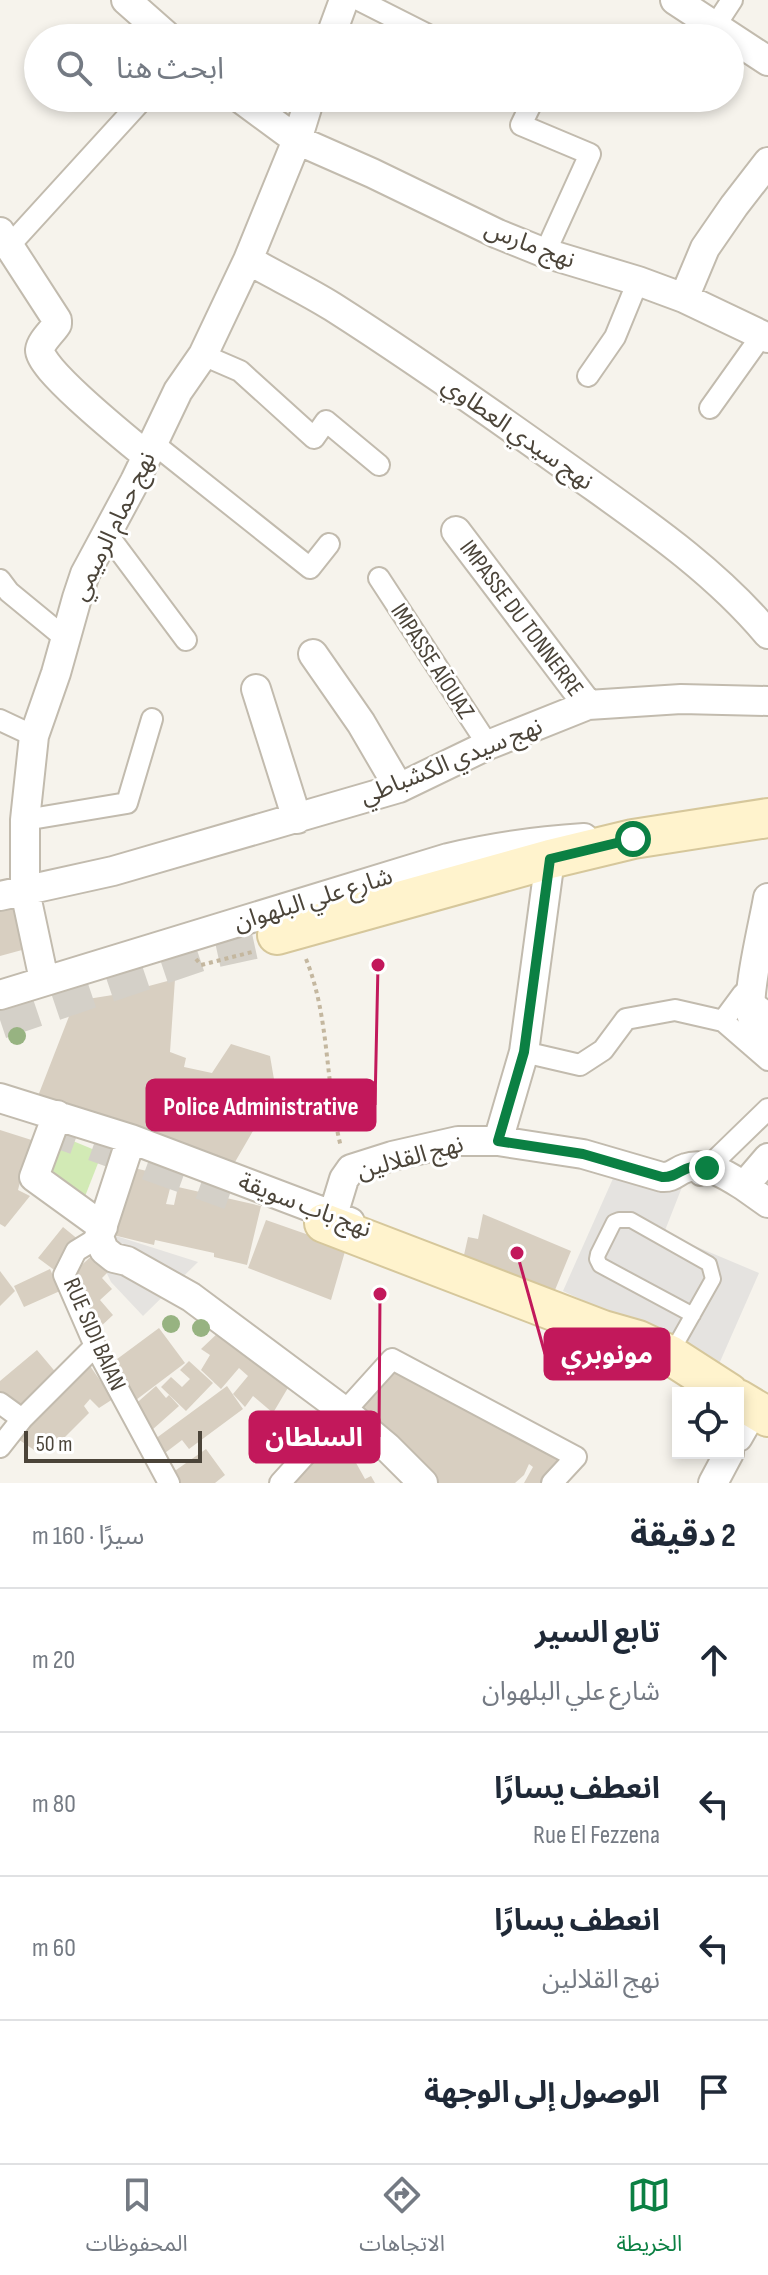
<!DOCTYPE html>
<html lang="ar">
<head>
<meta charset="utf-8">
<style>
	body { margin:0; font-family:"Sofia Sans Condensed","Noto Sans Arabic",sans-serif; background:#f2f2f3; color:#1f2937; direction:rtl }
	.controls { position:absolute; right:24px; bottom:24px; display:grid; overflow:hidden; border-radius:0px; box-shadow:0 4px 12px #0003 }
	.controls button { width:72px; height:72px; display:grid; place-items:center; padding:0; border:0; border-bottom:2px solid #e0e1e3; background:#fff; color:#1f2937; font:40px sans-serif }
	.scale { position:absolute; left:24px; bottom:20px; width:178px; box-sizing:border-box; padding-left:8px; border:4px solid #4b4439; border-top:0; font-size:22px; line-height:28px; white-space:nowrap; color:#4b4439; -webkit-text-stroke:6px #fff; paint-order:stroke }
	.stop { position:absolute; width:24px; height:24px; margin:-18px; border:6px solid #0b8043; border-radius:50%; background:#fff }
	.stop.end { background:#0b8043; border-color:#fff; box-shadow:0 2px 8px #0008 }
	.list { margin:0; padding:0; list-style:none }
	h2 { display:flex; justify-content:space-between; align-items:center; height:104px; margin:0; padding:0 32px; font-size:34px }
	h2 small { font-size:26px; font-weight:400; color:#747a83 }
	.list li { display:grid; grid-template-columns:52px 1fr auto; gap:24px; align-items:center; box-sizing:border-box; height:144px; padding:0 32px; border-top:2px solid #e0e1e3 }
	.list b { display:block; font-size:30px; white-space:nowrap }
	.list p { margin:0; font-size:26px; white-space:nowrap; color:#747a83 }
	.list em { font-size:26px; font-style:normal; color:#747a83 }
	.icon { flex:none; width:44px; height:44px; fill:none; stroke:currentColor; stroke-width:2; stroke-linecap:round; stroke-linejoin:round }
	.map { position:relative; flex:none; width:768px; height:1483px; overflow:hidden; direction:ltr }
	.search { position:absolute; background:#fff; box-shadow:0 4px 12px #0003; left:24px; right:24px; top:24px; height:88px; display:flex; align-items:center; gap:20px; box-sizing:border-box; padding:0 28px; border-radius:44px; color:#747a83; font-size:30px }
	.sheet { height:680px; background:#fff }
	nav { display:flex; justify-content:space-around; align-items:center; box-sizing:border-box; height:112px; border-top:2px solid #e0e1e3; background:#fff; font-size:22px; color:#747a83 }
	nav a { display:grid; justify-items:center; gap:4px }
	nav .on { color:#0b8043 }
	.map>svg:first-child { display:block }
</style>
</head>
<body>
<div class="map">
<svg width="768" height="1483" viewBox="0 0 768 1483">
	<rect width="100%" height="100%" fill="#f6f3ec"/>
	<path fill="#d2eab5" d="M56 1134 102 1153 82 1204 43 1172Z"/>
	<path fill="#e5e3e0" d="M619 1165 684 1182 664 1233 759 1273 719 1364 563 1291Z
		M113 1235 198 1262 143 1316 111 1282 98 1255Z"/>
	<path fill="#d8cfc1" d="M13 907 22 950 0 956V910Z
		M175 979 170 1052 186 1058 184 1067 212 1073 231 1044 270 1056 276 1091 235 1162 38 1096 75 1001 119 994Z
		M0 1130 41 1143 22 1174 18 1190 30 1196 5 1227 0 1224Z
		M121 1165 173 1177 166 1204 174 1205 178 1187 261 1206 247 1265 214 1257V1253L155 1240 154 1245 105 1233Z
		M483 1214 571 1251 555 1290 464 1255 468 1237 478 1239Z
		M266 1220 346 1248 331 1300 248 1268Z
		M63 1227 85 1245 61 1275 38 1258Z
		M96 1252 111 1269 102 1278 112 1289 100 1300 113 1315 98 1329 64 1281Z
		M50 1269 60 1291 24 1307 14 1286Z
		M0 1271 15 1291 0 1306Z
		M159 1328 185 1363 132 1403 105 1368Z
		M220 1331 292 1381 273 1413 253 1396 245 1407 233 1394 248 1376 239 1368 221 1389 201 1370 210 1355 201 1349Z
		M37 1350 58 1375 13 1413 0 1397V1381Z
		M189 1361 213 1383 186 1411 161 1387 171 1377 182 1387 190 1379 180 1370Z
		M394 1361 561 1456 543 1483H524L533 1467 529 1464 524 1475 515 1483H426L356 1413Z
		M88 1363 113 1399 99 1408 90 1399 84 1406 89 1413 64 1438 40 1454 15 1437Z
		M156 1386 166 1398 169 1395 179 1406 152 1430 132 1407Z
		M227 1386 243 1409 189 1449 182 1440 161 1456 151 1442Z
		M342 1417 358 1430 366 1449 355 1461 365 1479 371 1476 375 1483H286Z
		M206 1449 225 1475 215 1483H174L169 1475Z"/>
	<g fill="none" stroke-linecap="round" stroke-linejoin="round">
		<path stroke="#d4d0c8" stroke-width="38" stroke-dasharray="38 19" stroke-linecap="butt" d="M0 1020 204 951 277 935
			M41 1123 231 1191"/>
		<defs>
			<path id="service" d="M670 1355 713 1279 709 1264 631 1220H619L614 1222 598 1254 597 1259 600 1265 693 1315"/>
			<path id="pedestrian" d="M359 0 434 38
				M715 26 732 0
				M534 98 521 125 590 154 545 253
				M9 246 144 98
				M203 355 240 371 314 438 326 421 379 465
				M588 376 615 337 638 281
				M710 408 762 335
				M153 443 310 568 329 544
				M107 534 186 640
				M379 578 488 745
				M0 580 9 592 65 638
				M0 720 34 736
				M25 820 127 803 152 719
				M768 1013 743 994 723 1021 768 1060
				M524 1052 580 1065 603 1050 626 1019 675 1010 723 1021
				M700 1175 768 1109
				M99 1237 76 1251 64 1275 95 1346 169 1483
				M0 1403 22 1419
				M0 1447 22 1419 95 1346
				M280 1483 392 1359 576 1457 552 1483"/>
			<path id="minor" d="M126 0 169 38
				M675 0 768 61
				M330 38 344 0
				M240 98 297 140 372 173 498 234 545 253 638 281 684 298 768 338
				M0 232 57 320V324C53 331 41 341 40 350 38 368 129 441 147 456
				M248 260C276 276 306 290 333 307 413 358 491 413 568 468 639 519 712 567 768 634
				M684 298 705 248 734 206 768 162
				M456 531 588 705
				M313 654 361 723 399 788
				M256 689 297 819
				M0 896 113 871 399 788 488 745 588 705 681 699 768 701
				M768 898C764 922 745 998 752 1017 755 1025 762 1030 768 1036
				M44 980 25 891V820L34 736 56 673 77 598 85 574 135 481 178 391 203 355 248 260 297 140 310 98
				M0 995 448 858C493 847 537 841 584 838
				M0 1098 131 1139 350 1222
				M57 1115 34 1177 103 1227
				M131 1139 99 1237 104 1250 114 1258 127 1261 191 1297 344 1411 387 1447 423 1483
				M498 1141 524 1052 550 859
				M768 1158 744 1186 768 1203
				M333 1215 344 1179 351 1169 392 1156 458 1141H498L583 1154 662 1177C673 1178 676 1171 686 1168 706 1161 728 1176 744 1186
				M738 1437 754 1409
				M713 1483 729 1453"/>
			<path id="secondary" d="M277 935 550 859 633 839 768 818
				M324 1223 603 1330 638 1340 670 1355 729 1393
				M738 1399 768 1417"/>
		</defs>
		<use href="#service" stroke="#c2bbae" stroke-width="18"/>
		<use href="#pedestrian" stroke="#c2bbae" stroke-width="24"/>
		<use href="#minor" stroke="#c2bbae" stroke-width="32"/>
		<use href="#secondary" stroke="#d6c79b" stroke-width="42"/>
		<path stroke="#c4b79f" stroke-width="4" stroke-dasharray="4 4" stroke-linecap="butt" d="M196 959 201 965 252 952
			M306 959C330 1018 325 1085 341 1147"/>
		<use href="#service" stroke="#fff" stroke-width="14"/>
		<use href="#pedestrian" stroke="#fff" stroke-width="20"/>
		<use href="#minor" stroke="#fff" stroke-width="28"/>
		<use href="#secondary" stroke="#fff3cd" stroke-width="38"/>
	</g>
	<g fill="#97b381">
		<circle cx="17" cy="1036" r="9"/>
		<circle cx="171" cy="1324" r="9"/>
		<circle cx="201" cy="1328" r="9"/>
	</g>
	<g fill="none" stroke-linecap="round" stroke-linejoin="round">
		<path stroke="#0b8043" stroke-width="10" d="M633 839 550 859 524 1052 498 1141 583 1154 662 1177C681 1178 682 1162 707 1168"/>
	</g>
	<g text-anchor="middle" stroke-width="6" stroke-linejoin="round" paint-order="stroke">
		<g font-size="24" fill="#4b4439" stroke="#fff">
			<text transform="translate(530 244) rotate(21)" y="8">نهج مارس</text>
			<text transform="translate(518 433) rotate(35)" y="8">نهج سيدي العطاوي</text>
			<text transform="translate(113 526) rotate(-64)" y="8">نهج حمام الرميمي</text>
			<text transform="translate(522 618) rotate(53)" y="8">IMPASSE DU TONNERRE</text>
			<text transform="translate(433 661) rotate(57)" y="8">IMPASSE AĨOUAZ</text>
			<text transform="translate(451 761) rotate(-22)" y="8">نهج سيدي الكشباطي</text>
			<text transform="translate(313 899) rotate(-17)" y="8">شارع علي البلهوان</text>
			<text transform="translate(410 1157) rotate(-15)" y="8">نهج القلالين</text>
			<text transform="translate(305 1205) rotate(21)" y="8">نهج باب سويقة</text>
			<text transform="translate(95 1334) rotate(66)" y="8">RUE SIDI BAIAN</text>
		</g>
	</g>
	<path fill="none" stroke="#c2185b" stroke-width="3" d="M378 965L375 1105M517 1253L545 1354M380 1294L379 1437"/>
	<g fill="#c2185b" stroke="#fff" stroke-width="3">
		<circle cx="378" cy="965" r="8"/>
		<circle cx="517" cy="1253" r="8"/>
		<circle cx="380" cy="1294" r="8"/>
	</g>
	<g fill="#c2185b" stroke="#c2185b" stroke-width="3">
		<rect x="147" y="1080" width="228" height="50" rx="8"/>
		<rect x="545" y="1329" width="124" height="50" rx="8"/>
		<rect x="250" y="1412" width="129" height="50" rx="8"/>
	</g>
	<g font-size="26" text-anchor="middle" font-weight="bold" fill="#fff">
		<text x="261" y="1115">Police Administrative</text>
		<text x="607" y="1363">مونوبري</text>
		<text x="314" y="1446">السلطان</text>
	</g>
</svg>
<div class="controls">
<button><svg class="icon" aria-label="locate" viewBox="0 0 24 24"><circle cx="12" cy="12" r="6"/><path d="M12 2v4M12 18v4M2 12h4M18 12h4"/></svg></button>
</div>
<div class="scale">50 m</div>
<div class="stop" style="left:633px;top:839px"></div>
<div class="stop end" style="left:707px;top:1168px"></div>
<div class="search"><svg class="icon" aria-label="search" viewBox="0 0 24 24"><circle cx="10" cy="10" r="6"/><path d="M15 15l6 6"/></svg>ابحث هنا</div>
</div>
<section class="sheet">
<h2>2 دقيقة<small>سيرًا · 160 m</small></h2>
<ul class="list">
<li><svg class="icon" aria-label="ahead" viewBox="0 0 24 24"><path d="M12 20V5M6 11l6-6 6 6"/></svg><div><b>تابع السير</b><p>شارع علي البلهوان</p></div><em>20 m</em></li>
<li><svg class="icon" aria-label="left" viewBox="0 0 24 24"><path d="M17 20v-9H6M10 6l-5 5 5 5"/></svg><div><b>انعطف يسارًا</b><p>Rue El Fezzena</p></div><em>80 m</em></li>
<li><svg class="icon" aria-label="left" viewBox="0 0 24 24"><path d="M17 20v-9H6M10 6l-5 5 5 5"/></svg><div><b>انعطف يسارًا</b><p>نهج القلالين</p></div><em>60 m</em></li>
<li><svg class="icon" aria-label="arrive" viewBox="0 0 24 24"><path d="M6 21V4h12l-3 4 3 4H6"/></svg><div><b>الوصول إلى الوجهة</b></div></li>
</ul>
</section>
<nav>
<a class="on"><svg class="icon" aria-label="map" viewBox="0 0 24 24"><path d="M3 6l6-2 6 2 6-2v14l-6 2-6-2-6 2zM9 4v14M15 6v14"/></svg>الخريطة</a>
<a><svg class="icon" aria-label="directions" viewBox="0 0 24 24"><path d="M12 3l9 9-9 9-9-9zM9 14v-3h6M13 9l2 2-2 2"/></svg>الاتجاهات</a>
<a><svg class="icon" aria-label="saved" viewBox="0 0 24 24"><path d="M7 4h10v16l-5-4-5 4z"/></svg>المحفوظات</a>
</nav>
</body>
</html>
